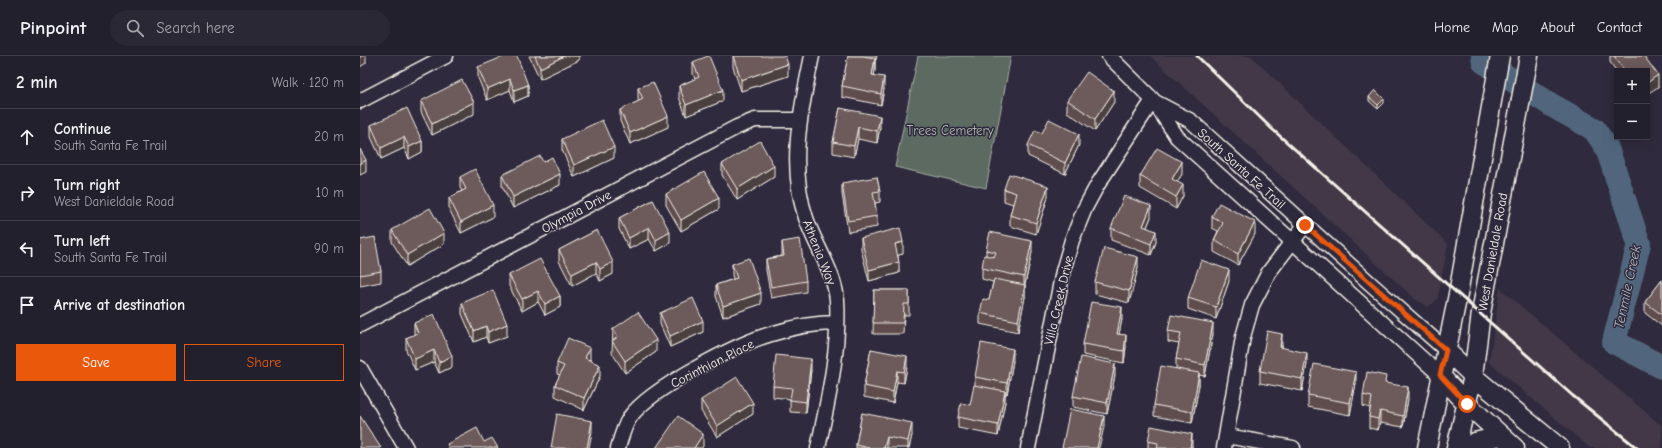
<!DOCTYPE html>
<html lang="en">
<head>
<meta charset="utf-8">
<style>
	body { margin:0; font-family:"Comic Neue",sans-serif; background:#2b2836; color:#f1f3f6 }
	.controls { position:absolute; right:12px; top:12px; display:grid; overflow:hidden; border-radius:0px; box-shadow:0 2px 10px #0003 }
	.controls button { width:36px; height:36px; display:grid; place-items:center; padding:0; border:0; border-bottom:1px solid #403e4a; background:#23202e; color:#f1f3f6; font:20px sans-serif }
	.stop { position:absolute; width:12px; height:12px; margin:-9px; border:3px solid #ea580c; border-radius:50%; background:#fff }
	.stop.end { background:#ea580c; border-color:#fff; box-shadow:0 1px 4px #0008 }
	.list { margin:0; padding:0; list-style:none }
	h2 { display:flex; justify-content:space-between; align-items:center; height:52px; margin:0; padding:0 16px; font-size:17px }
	h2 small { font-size:13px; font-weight:400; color:#a3a3aa }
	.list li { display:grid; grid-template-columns:26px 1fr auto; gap:12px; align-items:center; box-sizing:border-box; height:56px; padding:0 16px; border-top:1px solid #403e4a }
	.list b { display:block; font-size:15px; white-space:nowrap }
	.list p { margin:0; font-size:13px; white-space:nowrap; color:#a3a3aa }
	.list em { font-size:13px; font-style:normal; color:#a3a3aa }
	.actions { display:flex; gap:8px; padding:12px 16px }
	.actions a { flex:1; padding:9px 0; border:1px solid #ea580c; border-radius:0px; text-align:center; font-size:14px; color:#ea580c }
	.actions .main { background:#ea580c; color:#fff }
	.icon { flex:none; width:22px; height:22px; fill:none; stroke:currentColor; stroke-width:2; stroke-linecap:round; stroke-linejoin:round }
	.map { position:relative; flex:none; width:1302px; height:392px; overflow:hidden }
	header { display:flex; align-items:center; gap:24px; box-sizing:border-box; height:56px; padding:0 20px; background:#23202e; border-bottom:1px solid #403e4a }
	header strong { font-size:19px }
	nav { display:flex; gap:22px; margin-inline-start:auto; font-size:14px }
	.search { width:280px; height:36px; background:#2b2836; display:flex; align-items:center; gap:10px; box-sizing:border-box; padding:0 14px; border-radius:22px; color:#a3a3aa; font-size:15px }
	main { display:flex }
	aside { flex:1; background:#23202e }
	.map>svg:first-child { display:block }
</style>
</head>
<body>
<header>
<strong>Pinpoint</strong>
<div class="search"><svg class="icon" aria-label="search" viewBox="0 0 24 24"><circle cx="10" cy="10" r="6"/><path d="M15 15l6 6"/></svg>Search here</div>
<nav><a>Home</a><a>Map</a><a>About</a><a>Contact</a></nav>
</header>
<main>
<aside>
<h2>2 min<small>Walk · 120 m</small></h2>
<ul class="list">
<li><svg class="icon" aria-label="ahead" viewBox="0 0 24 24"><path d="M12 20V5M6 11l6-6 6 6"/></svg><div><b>Continue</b><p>South Santa Fe Trail</p></div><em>20 m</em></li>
<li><svg class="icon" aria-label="right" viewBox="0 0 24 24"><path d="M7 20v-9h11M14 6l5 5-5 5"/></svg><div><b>Turn right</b><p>West Danieldale Road</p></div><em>10 m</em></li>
<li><svg class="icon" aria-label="left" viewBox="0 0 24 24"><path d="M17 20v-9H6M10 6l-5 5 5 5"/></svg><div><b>Turn left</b><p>South Santa Fe Trail</p></div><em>90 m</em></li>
<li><svg class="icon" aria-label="arrive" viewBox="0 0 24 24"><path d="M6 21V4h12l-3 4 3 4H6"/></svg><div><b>Arrive at destination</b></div></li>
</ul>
<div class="actions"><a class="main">Save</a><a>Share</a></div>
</aside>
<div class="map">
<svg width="1302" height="392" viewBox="0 0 1302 392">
	<rect width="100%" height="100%" fill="#2f2a3d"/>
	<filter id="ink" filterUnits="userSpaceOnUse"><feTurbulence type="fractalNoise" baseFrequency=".025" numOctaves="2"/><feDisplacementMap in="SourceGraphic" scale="8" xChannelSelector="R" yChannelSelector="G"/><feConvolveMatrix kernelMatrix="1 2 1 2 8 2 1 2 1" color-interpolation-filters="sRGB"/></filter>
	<g filter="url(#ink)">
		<path fill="#423846" d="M790 0H891L1088 188 1078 241 1074 247 1068 251 1055 243Z
			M1140 232 1302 370V392H1230L1129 306Z"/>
		<path fill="#5b6b62" stroke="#a8aea5" d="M558 0H651L626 132 535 111Z"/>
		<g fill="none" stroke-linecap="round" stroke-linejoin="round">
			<path stroke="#51667c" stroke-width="24" d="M1123 0 1124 6 1193 50 1234 73 1247 92 1279 188 1254 286 1302 311"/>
			<defs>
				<path id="minor" d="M452 0C441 53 428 109 446 162 455 190 474 214 477 244 480 293 468 344 458 392
					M749 0 793 44 817 81 1080 319
					M0 45 86 0
					M795 46 831 65 1012 229 1086 294
					M0 269 377 71 395 64H439
					M0 312 46 392
					M867 380 933 392
					M258 392C261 381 264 370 270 361 291 332 377 288 411 278 433 271 454 267 477 267
					M668 392 703 215 712 184 725 152 738 128 793 44
					M864 392 883 281 892 249 909 216 945 169"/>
				<path id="major" d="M1086 294 1113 320 1200 392
					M1080 319 1107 348 1155 392
					M1067 392 1098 238 1140 0
					M1096 392 1113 320 1121 257 1169 0
					M1105 392 1115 386 1140 380"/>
			</defs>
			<use href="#minor" stroke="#f4f1e8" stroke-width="17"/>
			<use href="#major" stroke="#f4f1e8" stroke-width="21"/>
			<use href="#minor" stroke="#2f2a3d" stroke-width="14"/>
			<use href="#major" stroke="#2f2a3d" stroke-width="18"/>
			<path stroke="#f4f1e8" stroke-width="3" d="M837 0 912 73 1213 340 1277 392"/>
		</g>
		<path fill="#5e4d4d" stroke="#f4f1e8" d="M169 0H219V4L180 23Z
			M373 0 428 20 381 35 373 11Z
			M488 0H517L516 4H515V14L514 20 524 33 521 49 482 41V30Z
			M1250 0H1284L1298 31 1287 15H1257V16L1250 6Z
			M333 6 363 45 326 60 319 41V30L335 23 333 18Z
			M118 11 168 29V40L154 46 150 34 127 44 118 22Z
			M278 32 308 71 270 88 260 65V54L279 45 278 44Z
			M1009 41 1024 47 1018 53 1009 45Z
			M707 44 754 46 735 75 707 56Z
			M61 45 114 58 72 79 61 56Z
			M480 52 520 71 517 87 498 83 494 101 473 97V86Z
			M11 69 62 85V96L49 103 44 92 21 103 11 81Z
			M682 77 719 89 705 118 668 100V89Z
			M202 83 254 102 214 121 202 94Z
			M183 106 200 129 153 152 142 130V119Z
			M362 108 414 121 377 144 362 119Z
			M822 118 817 126 823 140 816 153 780 132V120Z
			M100 121 133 161 101 177 89 153V142L102 135 100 132Z
			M482 127 520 135V146L515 147 517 160V171L488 176 482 138Z
			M644 133 688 141 676 178 650 170V159L653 148 644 145Z
			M306 138 359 153 321 175 306 149Z
			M293 144 310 187 296 195 289 183 269 193 259 173V162Z
			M852 160 895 178 878 209 854 196V184L858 175 852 172Z
			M791 161 787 171 796 186 791 199 751 184V172Z
			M32 174 84 188 47 210 32 186Z
			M237 174 253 218 240 225 236 217 212 230 199 205V194Z
			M501 182 543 198 538 199 539 217 509 225 501 193Z
			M0 184 21 215V226L0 230Z
			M422 186 446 225V236L411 242 406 214V203L422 200Z
			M626 194 672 196 665 229V241L658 276 620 268V257L629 244 633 226 622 223V212L626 200Z
			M372 208 401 248 363 261 356 240V229L373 223 372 219Z
			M778 212 769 247 735 238V226Z
			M149 219 200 240V251L185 259 178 246 162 255 149 230Z
			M1302 224V270L1285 257V246Z
			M869 225 856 263 828 253V242Z
			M514 234H549V259H544L543 278H513Z
			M102 247 147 280 128 287 126 281 114 286 102 258Z
			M300 257 343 276 310 291 300 268Z
			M762 263 759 278 766 291 764 307 723 299V288Z
			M54 267 92 311 79 317 74 306 55 314 46 294V282L54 279Z
			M253 273 296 296 265 317 252 297Z
			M808 275 853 278 845 320 839 319V329L832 367 794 360V349L816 313V303L819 288 808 286Z
			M922 289V292L947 308 942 335 900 327V315Z
			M511 293 547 311 544 327 537 326 533 347 504 341V330Z
			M230 303 240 320 224 354 195 340V329L200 319 197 318V307Z
			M653 305 647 338H645V346L638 380 598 372V361L610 349 615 329V321Z
			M451 314 446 357 430 356V343L413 341V330Z
			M755 319 747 358 713 351V340Z
			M996 327 990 359 948 351V339Z
			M1026 327 1048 343 1043 371 1020 367 1018 374 1009 372V361L1010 352 1003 350V339Z
			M341 344 393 358 357 381 341 355Z
			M502 357 552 379 549 392H496V389Z
			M788 385 832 389V392H788Z"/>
		<path fill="#4c3f3f" stroke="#f4f1e8" d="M0 0H6V7L0 11Z
			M204 0H219V4L180 23V12Z
			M515 2V14L512 30V19Z
			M428 8V20L381 35V24Z
			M1298 19V31L1287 38V27Z
			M524 21V33L521 49V38Z
			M150 23V34L127 44V33Z
			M168 29V40L154 46V34Z
			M363 34V45L326 60V49Z
			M754 35V46L735 75V63Z
			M1024 43V47L1018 53V49Z
			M114 46V58L72 79V68Z
			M308 60V71L270 88V77Z
			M520 60V71L517 87V75Z
			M498 71V83L494 101V90Z
			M719 78V89L705 118V107Z
			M44 81V92L21 103V92Z
			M62 85V96L49 103V91Z
			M254 91V102L214 121V109Z
			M6 104V116L0 119V108Z
			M822 106V118L812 134V123Z
			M414 110V121L377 144V133Z
			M200 118V129L153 152V141Z
			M823 129V140L816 153V141Z
			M688 130V141L676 178V167Z
			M359 142V153L321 175V164Z
			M133 149V161L101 177V166Z
			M791 150V161L783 181V170Z
			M895 166V178L878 209V198Z
			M289 171V183L269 193V182Z
			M796 175V186L791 199V188Z
			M310 176V187L296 195V184Z
			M84 177V188L47 210V199Z
			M672 185V196L664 232V221Z
			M543 186V198L535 200V188Z
			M778 201V212L769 247V235Z
			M236 206V217L212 230V218Z
			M253 206V218L240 225V213Z
			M539 206V217L509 225V214Z
			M869 214V225L856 263V251Z
			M665 229V241L658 276V265Z
			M178 235V246L162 255V243Z
			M401 237V248L363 261V250Z
			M200 240V251L185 259V248Z
			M762 251V263L757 289V278Z
			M343 265V276L310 291V280Z
			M853 267V278L845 320V309Z
			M147 268V280L128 287V276Z
			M126 270V281L114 286V275Z
			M922 278V289L920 303V291Z
			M766 279V291L764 307V295Z
			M296 284V296L265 317V305Z
			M230 292V303L225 313V302Z
			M653 293V305L647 338V327Z
			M74 294V306L55 314V303Z
			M947 297V308L942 335V323Z
			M92 300V311L79 317V306Z
			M547 300V311L544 327V316Z
			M451 303V314L446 357V346Z
			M755 308V319L747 358V347Z
			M240 309V320L224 354V342Z
			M537 315V326L533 347V336Z
			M996 316V327L990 359V347Z
			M839 317V329L832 367V356Z
			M1048 331V343L1043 371V360Z
			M645 335V346L638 380V369Z
			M393 347V358L357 381V370Z
			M1020 355V367L1018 374V363Z
			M744 360V371L739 392H737Z
			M232 365V376L229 392H227Z
			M552 367V379L549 392H548V385Z
			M343 378V390L342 392H334Z
			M832 378V392H830Z
			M527 381V392H524Z"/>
		<path fill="#6d5a5a" stroke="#f4f1e8" d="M145 0H157L168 29 154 34 150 23 127 33 118 11Z
			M175 0H204L180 12Z
			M348 0H349L363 34 326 49 319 30 339 21 333 6Z
			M373 0H425L428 8 381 24Z
			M488 0H503L515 2 512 19 524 21 521 38 482 30Z
			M1254 0H1284L1298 19 1287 27V15H1265Z
			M727 16 754 35 735 63 707 44Z
			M102 24 114 46 72 68 61 45Z
			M293 26 308 60 270 77 260 54 283 43 278 32Z
			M1015 34 1024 43 1018 49 1009 41Z
			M47 52 62 85 49 91 44 81 21 92 11 69Z
			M480 52 520 60 517 75 498 71 494 90 473 86Z
			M689 63 719 78 705 107 668 89 675 74 682 77Z
			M242 64 254 91 214 109 202 83Z
			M400 85 414 110 377 133 362 108Z
			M797 92 822 106 812 123 823 129 816 141 780 120Z
			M0 93 6 104 0 108Z
			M180 100 183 106 192 101 200 118 153 141 142 119Z
			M115 113 133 149 101 166 89 142 106 133 100 121Z
			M344 116 359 142 321 164 306 138Z
			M649 118 688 130 676 167 650 159 656 137 644 133Z
			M517 121 520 135 513 136 517 160 488 165 482 127Z
			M764 140 791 150 783 170 796 175 791 188 751 172Z
			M293 144 310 176 296 184 289 171 269 182 259 162Z
			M859 147 895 166 878 198 854 184 863 167 852 160Z
			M70 152 84 177 47 199 32 174Z
			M540 172 543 186 535 188 539 206 509 214 501 182Z
			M237 174 253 206 240 213 236 206 212 218 199 194Z
			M630 176 672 185 664 221 622 212 624 199 634 201 636 196 626 194Z
			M15 181 21 215 0 219V184Z
			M440 183 446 225 411 231 406 203 424 200 422 186Z
			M744 192 778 201 769 235 735 226Z
			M389 202 401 237 363 250 356 229 377 222 372 208Z
			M180 203 200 240 185 248 178 235 162 243 149 219Z
			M841 204 869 214 856 251 828 242Z
			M634 223 665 229 658 265 620 257 623 243 629 244Z
			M1302 224V259L1285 246Z
			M133 234 147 268 128 276 126 270 114 275 102 247Z
			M514 234H549V248H544L543 267H513Z
			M333 242 343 265 310 280 300 257Z
			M731 246 762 251 757 278 766 279 764 295 723 288Z
			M278 256 296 284 265 305 252 285 258 281 253 273Z
			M74 258 92 300 79 306 74 294 55 303 46 282 58 277 54 267Z
			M811 259 853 267 845 309 816 303 821 277 808 275Z
			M907 275 922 278 920 291 947 297 942 323 900 315Z
			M208 282 230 292 225 302 240 309 224 342 195 329 204 310 197 307Z
			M621 287 653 293 647 327 615 321Z
			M511 293 547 300 544 316 537 315 533 336 504 330Z
			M416 299 451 303 446 346 430 344 432 332 413 330Z
			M721 301 755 308 747 347 713 340Z
			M954 308 996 316 990 347 948 339Z
			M801 310 839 317 832 356 794 349Z
			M1007 316 1026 320 1025 327 1048 331 1043 360 1020 355 1018 363 1009 361 1012 341 1003 339Z
			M377 321 393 347 357 370 341 344Z
			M614 329 645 335 638 369 598 361 601 347 610 349Z
			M710 353 744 360 737 392H702Z
			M502 357 552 367 548 385 527 381 524 392H510L496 389Z
			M197 358 232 365 227 392H191Z
			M0 360 21 392H0Z
			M318 360 343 378 334 392H296Z
			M791 370 832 378 830 392H797L798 387 788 385Z
			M117 372 124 386 132 382 138 392H89L87 388Z"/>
	</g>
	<g fill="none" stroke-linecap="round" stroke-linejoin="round" filter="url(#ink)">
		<path stroke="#ea580c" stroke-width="5" d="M945 169 1086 294 1080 319 1107 348"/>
	</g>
	<g text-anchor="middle" stroke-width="3" stroke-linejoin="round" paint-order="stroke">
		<g font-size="13" fill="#afb5ac" stroke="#2f2a3d">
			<text x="590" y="79">Trees Cemetery</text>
		</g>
		<g font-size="13" fill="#f4f1e8" stroke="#2f2a3d">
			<text transform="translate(882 112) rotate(42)" y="5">South Santa Fe Trail</text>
			<text transform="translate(216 155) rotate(-28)" y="5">Olympia Drive</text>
			<text transform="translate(460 196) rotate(68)" y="5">Athenia Way</text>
			<text transform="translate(1132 196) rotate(-80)" y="5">West Danieldale Road</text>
			<text transform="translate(698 244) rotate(-77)" y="5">Villa Creek Drive</text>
			<text transform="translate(352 307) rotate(-27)" y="5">Corinthian Place</text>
		</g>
		<g font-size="14" font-style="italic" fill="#b3b9bd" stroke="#2f2a3d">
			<text transform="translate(1267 231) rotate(-78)" y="5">Tenmile Creek</text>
		</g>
	</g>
</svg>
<div class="controls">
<button>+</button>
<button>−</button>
</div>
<div class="stop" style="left:1107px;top:348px"></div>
<div class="stop end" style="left:945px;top:169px"></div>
</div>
</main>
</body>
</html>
